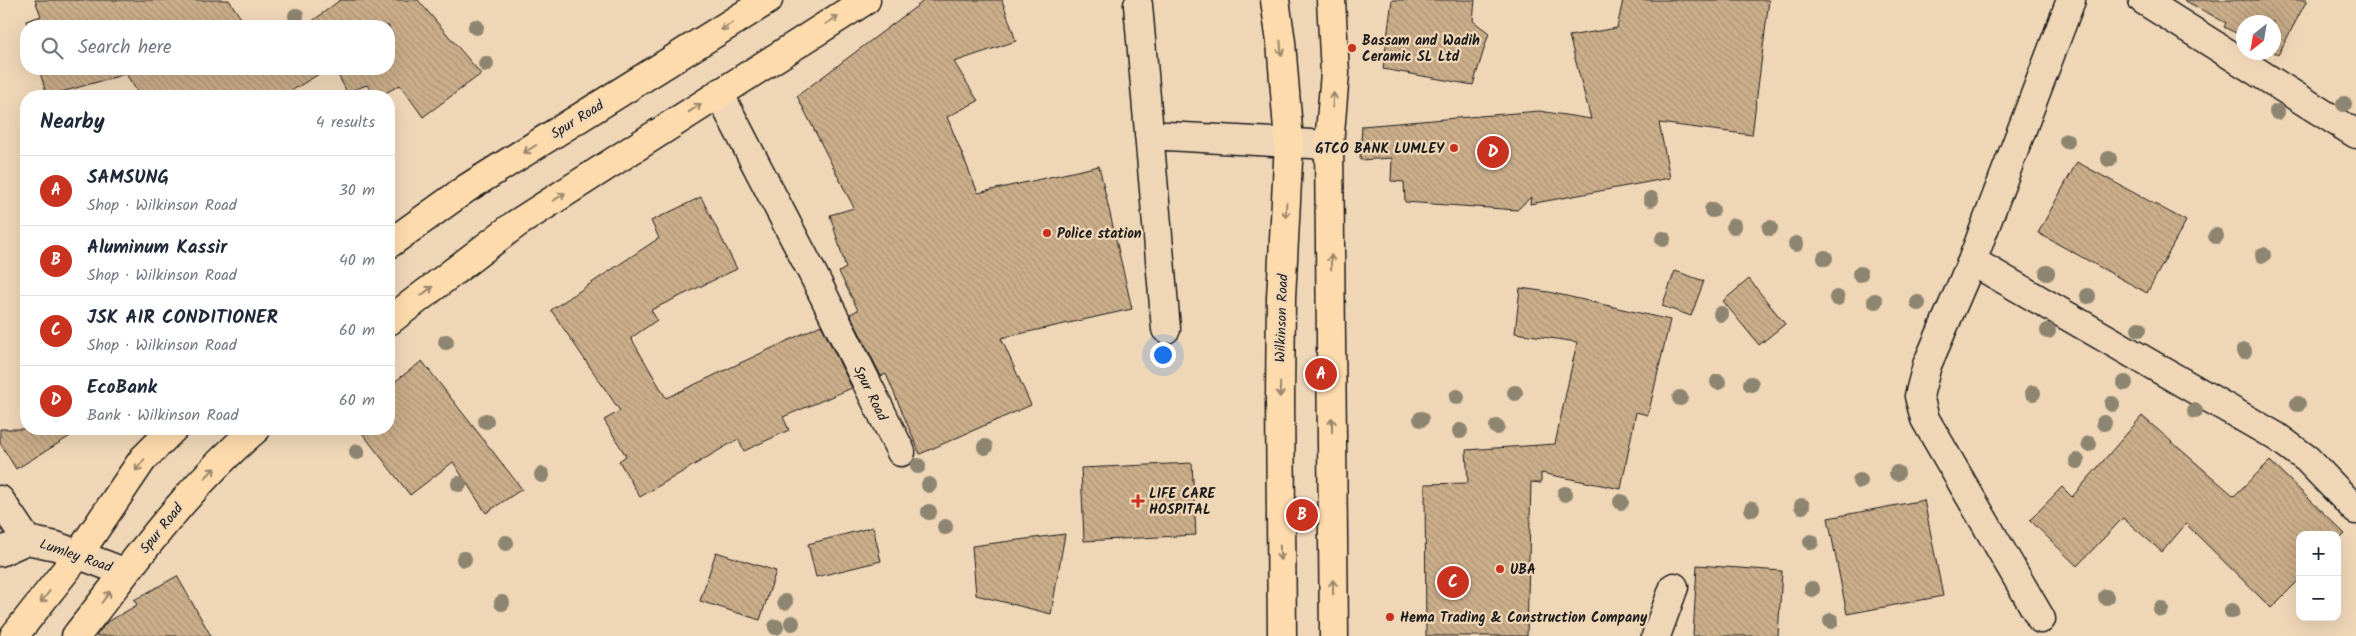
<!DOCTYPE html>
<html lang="en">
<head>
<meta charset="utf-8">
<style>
	body { margin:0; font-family:Kalam,sans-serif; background:#f2f2f3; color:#1f2937 }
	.controls { position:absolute; right:15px; bottom:15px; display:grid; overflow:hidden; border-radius:10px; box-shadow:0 5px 20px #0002 }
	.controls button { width:45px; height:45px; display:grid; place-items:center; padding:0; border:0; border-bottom:1px solid #e0e1e3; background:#fff; color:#1f2937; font:25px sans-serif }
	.compass { position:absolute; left:2236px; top:15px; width:45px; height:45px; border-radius:50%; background:#fff; box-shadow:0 5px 20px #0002; rotate:211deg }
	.you { position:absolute; left:1162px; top:354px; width:18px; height:18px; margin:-12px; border:4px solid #fff; border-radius:50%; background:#1a73e8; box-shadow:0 0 0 8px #1a73e833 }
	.badge { display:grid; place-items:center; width:32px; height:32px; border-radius:50%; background:#c8321e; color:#fff; font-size:16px; font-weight:700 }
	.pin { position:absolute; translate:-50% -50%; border:2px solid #fff; box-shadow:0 1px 5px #0006 }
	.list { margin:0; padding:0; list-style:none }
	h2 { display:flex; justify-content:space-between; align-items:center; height:65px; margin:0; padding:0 20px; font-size:21px }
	h2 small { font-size:16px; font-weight:400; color:#747a83 }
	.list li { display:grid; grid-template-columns:32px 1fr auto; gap:15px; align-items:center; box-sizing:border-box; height:70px; padding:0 20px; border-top:1px solid #e0e1e3 }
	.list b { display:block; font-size:19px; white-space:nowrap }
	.list p { margin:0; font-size:16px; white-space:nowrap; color:#747a83 }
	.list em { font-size:16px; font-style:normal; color:#747a83 }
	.icon { flex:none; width:28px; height:28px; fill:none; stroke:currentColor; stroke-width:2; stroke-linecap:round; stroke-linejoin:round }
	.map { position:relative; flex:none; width:2356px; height:636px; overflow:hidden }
	.search { position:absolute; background:#fff; box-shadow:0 5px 20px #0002; left:20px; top:20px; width:375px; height:55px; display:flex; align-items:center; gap:12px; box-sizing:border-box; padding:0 18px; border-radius:20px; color:#747a83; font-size:19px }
	.panel { position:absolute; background:#fff; box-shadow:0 5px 20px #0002; left:20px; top:90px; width:375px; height:345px; border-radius:20px }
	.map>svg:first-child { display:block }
</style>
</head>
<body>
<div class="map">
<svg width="2356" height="636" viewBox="0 0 2356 636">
	<defs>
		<pattern id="building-back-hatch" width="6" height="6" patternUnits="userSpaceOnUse" patternTransform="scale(1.25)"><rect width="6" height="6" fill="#cbae8a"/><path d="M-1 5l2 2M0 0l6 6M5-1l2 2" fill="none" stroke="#ae9576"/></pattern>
	</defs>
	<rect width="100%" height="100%" fill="#efd6b7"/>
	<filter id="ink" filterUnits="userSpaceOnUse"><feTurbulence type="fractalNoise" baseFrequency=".02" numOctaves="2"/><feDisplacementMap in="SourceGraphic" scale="10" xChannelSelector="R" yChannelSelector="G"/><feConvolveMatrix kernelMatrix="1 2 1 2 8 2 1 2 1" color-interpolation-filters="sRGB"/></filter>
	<g filter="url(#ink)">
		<path fill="url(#building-back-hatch)" stroke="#1c1c1c" d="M35 0H229L246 26H27L26 21 41 16Z
			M340 0H418L481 74 423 117 400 85 380 96H374L367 85 347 92 335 69H389V26H306Z
			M925 0H1002L1016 41 954 62 978 101 947 117 978 193 1099 166 1132 309 1001 338 1031 405 920 454 886 374 881 376 850 314 858 310 839 272 846 268 830 215 854 208 797 96Z
			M1392 0H1475L1473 21 1489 33 1473 85 1383 69Z
			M1623 0H1769L1752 135 1659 123 1670 178 1530 204 1531 197 1517 210 1405 202 1404 182 1391 181 1392 158 1360 160 1362 126 1539 111 1591 119 1569 36 1617 28Z
			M2184 0H2307L2278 55 2274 52V22H2244V37L2224 27 2226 23Z
			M39 69H327L283 96H140L126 74 47 96Z
			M2077 162 2186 221 2147 293 2038 233Z
			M701 197 737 269 651 310 657 320 631 338 666 398 821 325 852 388 783 417 789 430 744 451 738 439 640 497 619 461 626 456 604 420 620 411 551 310 659 238 651 221Z
			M1675 271 1704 281 1691 316 1662 306Z
			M1749 279 1785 324 1759 345 1723 301Z
			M1520 288 1549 292 1670 320 1648 415 1636 412 1621 489 1541 473V483L1531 482 1527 636H1426L1425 484 1468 483 1466 450 1555 444 1577 342 1515 333Z
			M422 361 522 489 486 513 453 462 410 495 359 429H389V386Z
			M2142 416 2234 496 2270 461 2345 534 2337 541V535H2300V579L2271 608 2186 524 2162 552 2123 518 2077 566 2030 520 2062 487 2072 497Z
			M0 429H82L16 469 0 443Z
			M1192 463 1196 535 1084 541 1081 468Z
			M1924 500 1943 596 1847 614 1828 518Z
			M873 527 881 561 816 577 808 544Z
			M1065 534 1051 614 976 595 972 546Z
			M716 552 776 571 760 620 700 601Z
			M1697 565 1782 571 1778 636H1693Z
			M177 576 211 636H96L106 623 137 605 134 600Z"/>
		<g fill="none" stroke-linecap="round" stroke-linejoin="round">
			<defs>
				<path id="minor" d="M2143 0 2356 134
					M1138 5 1166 329
					M719 93 816 280 901 452
					M1149 135 1329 145
					M1972 261 2277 437 2307 459 2356 510
					M0 500 27 540
					M0 552 27 540 56 546 124 572
					M2041 619 1925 419 1919 396 1927 365 1972 261 2071 0
					M1656 636 1674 587"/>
				<path id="major" d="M1275 0 1281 42 1289 142 1281 298 1280 399 1282 636
					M1331 0 1335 73 1329 145 1334 636
					M389 244 467 188 768 0
					M389 321 516 224 866 0
					M14 636 78 555 143 459 173 429
					M76 636C133 564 185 489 256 429"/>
			</defs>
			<use href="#minor" stroke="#1c1c1c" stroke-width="31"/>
			<use href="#major" stroke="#1c1c1c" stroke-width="31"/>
			<use href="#minor" stroke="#efd6b7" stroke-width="28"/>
			<use href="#major" stroke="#fddbac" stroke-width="28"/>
		</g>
		<g fill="#8d8570">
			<circle cx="296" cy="16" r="8"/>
			<circle cx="476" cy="27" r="8"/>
			<circle cx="486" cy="64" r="8"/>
			<circle cx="2344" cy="104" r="8"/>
			<circle cx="2277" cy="112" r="8"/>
			<circle cx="2067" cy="141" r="8"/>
			<circle cx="2109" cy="159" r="8"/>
			<circle cx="1651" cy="199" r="8"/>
			<circle cx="1712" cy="210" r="8"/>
			<circle cx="1734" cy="226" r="8"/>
			<circle cx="1770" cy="228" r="8"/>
			<circle cx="2216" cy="236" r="8"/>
			<circle cx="1663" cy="239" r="8"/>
			<circle cx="1796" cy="244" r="8"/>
			<circle cx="2263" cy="255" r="8"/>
			<circle cx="1825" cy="258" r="8"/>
			<circle cx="2047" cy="273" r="8"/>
			<circle cx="1860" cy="274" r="8"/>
			<circle cx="2088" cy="296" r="8"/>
			<circle cx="1837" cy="298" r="8"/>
			<circle cx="1875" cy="301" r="8"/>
			<circle cx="1918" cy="303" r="8"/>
			<circle cx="1721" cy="314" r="8"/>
			<circle cx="2139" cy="329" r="8"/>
			<circle cx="2048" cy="331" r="8"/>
			<circle cx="446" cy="342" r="8"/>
			<circle cx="2244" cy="351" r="8"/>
			<circle cx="1718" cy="382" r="8"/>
			<circle cx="2125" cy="383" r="8"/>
			<circle cx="1751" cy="384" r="8"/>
			<circle cx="1515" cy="393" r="8"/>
			<circle cx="2033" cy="393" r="8"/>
			<circle cx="1457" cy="397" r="8"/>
			<circle cx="1680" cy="398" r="8"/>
			<circle cx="2112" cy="404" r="8"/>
			<circle cx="2298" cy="404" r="8"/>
			<circle cx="2195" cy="411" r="8"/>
			<circle cx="1421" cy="419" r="8"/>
			<circle cx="486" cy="421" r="8"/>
			<circle cx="2104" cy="423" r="8"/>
			<circle cx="1497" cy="427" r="8"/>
			<circle cx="1460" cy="431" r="8"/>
			<circle cx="2089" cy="444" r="8"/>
			<circle cx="985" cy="447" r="8"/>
			<circle cx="357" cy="452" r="8"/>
			<circle cx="2077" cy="461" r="8"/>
			<circle cx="918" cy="466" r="8"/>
			<circle cx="1897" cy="473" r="8"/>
			<circle cx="542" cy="475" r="8"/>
			<circle cx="1860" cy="481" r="8"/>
			<circle cx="459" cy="484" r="8"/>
			<circle cx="929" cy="485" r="8"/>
			<circle cx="1565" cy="494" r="8"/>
			<circle cx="1621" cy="502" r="8"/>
			<circle cx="1802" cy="506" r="8"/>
			<circle cx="1752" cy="509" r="8"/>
			<circle cx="929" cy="512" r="8"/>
			<circle cx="945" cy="527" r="8"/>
			<circle cx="1811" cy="542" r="8"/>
			<circle cx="506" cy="543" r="8"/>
			<circle cx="464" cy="559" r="8"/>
			<circle cx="1812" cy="589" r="8"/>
			<circle cx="2106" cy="597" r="8"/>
			<circle cx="785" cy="602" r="8"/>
			<circle cx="502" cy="603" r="8"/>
			<circle cx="2161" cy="609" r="8"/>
			<circle cx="2232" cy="611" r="8"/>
			<circle cx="1831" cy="621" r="8"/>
			<circle cx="792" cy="623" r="8"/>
			<circle cx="776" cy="627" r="8"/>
		</g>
		<defs><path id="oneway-shaft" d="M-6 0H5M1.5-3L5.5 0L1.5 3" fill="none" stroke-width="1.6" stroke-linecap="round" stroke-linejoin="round" transform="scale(1.25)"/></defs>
		<g stroke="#98856b">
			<use href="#oneway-shaft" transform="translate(832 20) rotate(-32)"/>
			<use href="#oneway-shaft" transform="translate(727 26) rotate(148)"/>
			<use href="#oneway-shaft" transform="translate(1281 48) rotate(85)"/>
			<use href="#oneway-shaft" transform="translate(1333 100) rotate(-85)"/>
			<use href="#oneway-shaft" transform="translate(695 108) rotate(-33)"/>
			<use href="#oneway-shaft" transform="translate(530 149) rotate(148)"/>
			<use href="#oneway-shaft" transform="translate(559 197) rotate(-33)"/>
			<use href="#oneway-shaft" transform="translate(1286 210) rotate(93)"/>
			<use href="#oneway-shaft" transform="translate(1331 262) rotate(-91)"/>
			<use href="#oneway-shaft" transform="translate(427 291) rotate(-38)"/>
			<use href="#oneway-shaft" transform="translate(1280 390) rotate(91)"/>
			<use href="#oneway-shaft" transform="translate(1332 425) rotate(-90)"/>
			<use href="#oneway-shaft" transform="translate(140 465) rotate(127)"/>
			<use href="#oneway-shaft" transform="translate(210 473) rotate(-45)"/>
			<use href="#oneway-shaft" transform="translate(1280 553) rotate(89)"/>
			<use href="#oneway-shaft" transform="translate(1333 587) rotate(-91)"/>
			<use href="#oneway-shaft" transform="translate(45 597) rotate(128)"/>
			<use href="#oneway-shaft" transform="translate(106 597) rotate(-53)"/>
		</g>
	</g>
	<g fill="#c8321e" stroke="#efd6b7" stroke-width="2">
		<circle cx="1352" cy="48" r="5"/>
		<circle cx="1454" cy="148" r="5"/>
		<circle cx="1047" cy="233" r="5"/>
		<path d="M1135.5 493.5h5v5h5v5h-5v5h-5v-5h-5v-5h5z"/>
		<circle cx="1500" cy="569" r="5"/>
		<circle cx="1390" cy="617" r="5"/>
	</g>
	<g text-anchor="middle" stroke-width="4.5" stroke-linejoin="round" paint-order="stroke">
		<g font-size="14" font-weight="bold" fill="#1c1c1c" stroke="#efd6b7" text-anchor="start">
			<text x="1362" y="45">Bassam and Wadih<tspan x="1362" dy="16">Ceramic SL Ltd</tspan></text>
			<text x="1444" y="153" text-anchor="end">GTCO BANK LUMLEY</text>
			<text x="1057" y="238">Police station</text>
			<text x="1149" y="498">LIFE CARE<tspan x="1149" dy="16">HOSPITAL</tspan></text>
			<text x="1510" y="574">UBA</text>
			<text x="1400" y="622">Hema Trading &amp; Construction Company</text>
		</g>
		<g font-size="14" fill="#1c1c1c" stroke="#efd6b7">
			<text transform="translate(577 119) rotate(-32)" y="5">Spur Road</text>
			<text transform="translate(1281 318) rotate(-88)" y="5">Wilkinson Road</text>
			<text transform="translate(871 393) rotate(64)" y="5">Spur Road</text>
			<text transform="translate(161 528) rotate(-51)" y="5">Spur Road</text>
			<text transform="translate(76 555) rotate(19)" y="5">Lumley Road</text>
		</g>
	</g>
</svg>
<div class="controls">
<button>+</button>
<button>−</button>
</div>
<svg class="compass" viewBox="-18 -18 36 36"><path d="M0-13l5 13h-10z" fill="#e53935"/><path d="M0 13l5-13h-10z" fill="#747a83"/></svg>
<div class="you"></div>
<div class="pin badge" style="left:1321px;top:374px">A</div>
<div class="pin badge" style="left:1302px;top:515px">B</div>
<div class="pin badge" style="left:1453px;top:582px">C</div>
<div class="pin badge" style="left:1493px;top:152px">D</div>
<div class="search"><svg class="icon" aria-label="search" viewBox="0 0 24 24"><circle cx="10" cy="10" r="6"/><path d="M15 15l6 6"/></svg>Search here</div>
<section class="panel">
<h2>Nearby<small>4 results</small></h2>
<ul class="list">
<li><span class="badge">A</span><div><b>SAMSUNG</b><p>Shop · Wilkinson Road</p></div><em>30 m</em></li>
<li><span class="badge">B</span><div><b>Aluminum Kassir</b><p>Shop · Wilkinson Road</p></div><em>40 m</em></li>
<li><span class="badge">C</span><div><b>JSK AIR CONDITIONER</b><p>Shop · Wilkinson Road</p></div><em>60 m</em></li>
<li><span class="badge">D</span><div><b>EcoBank</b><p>Bank · Wilkinson Road</p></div><em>60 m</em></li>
</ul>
</section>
</div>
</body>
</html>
